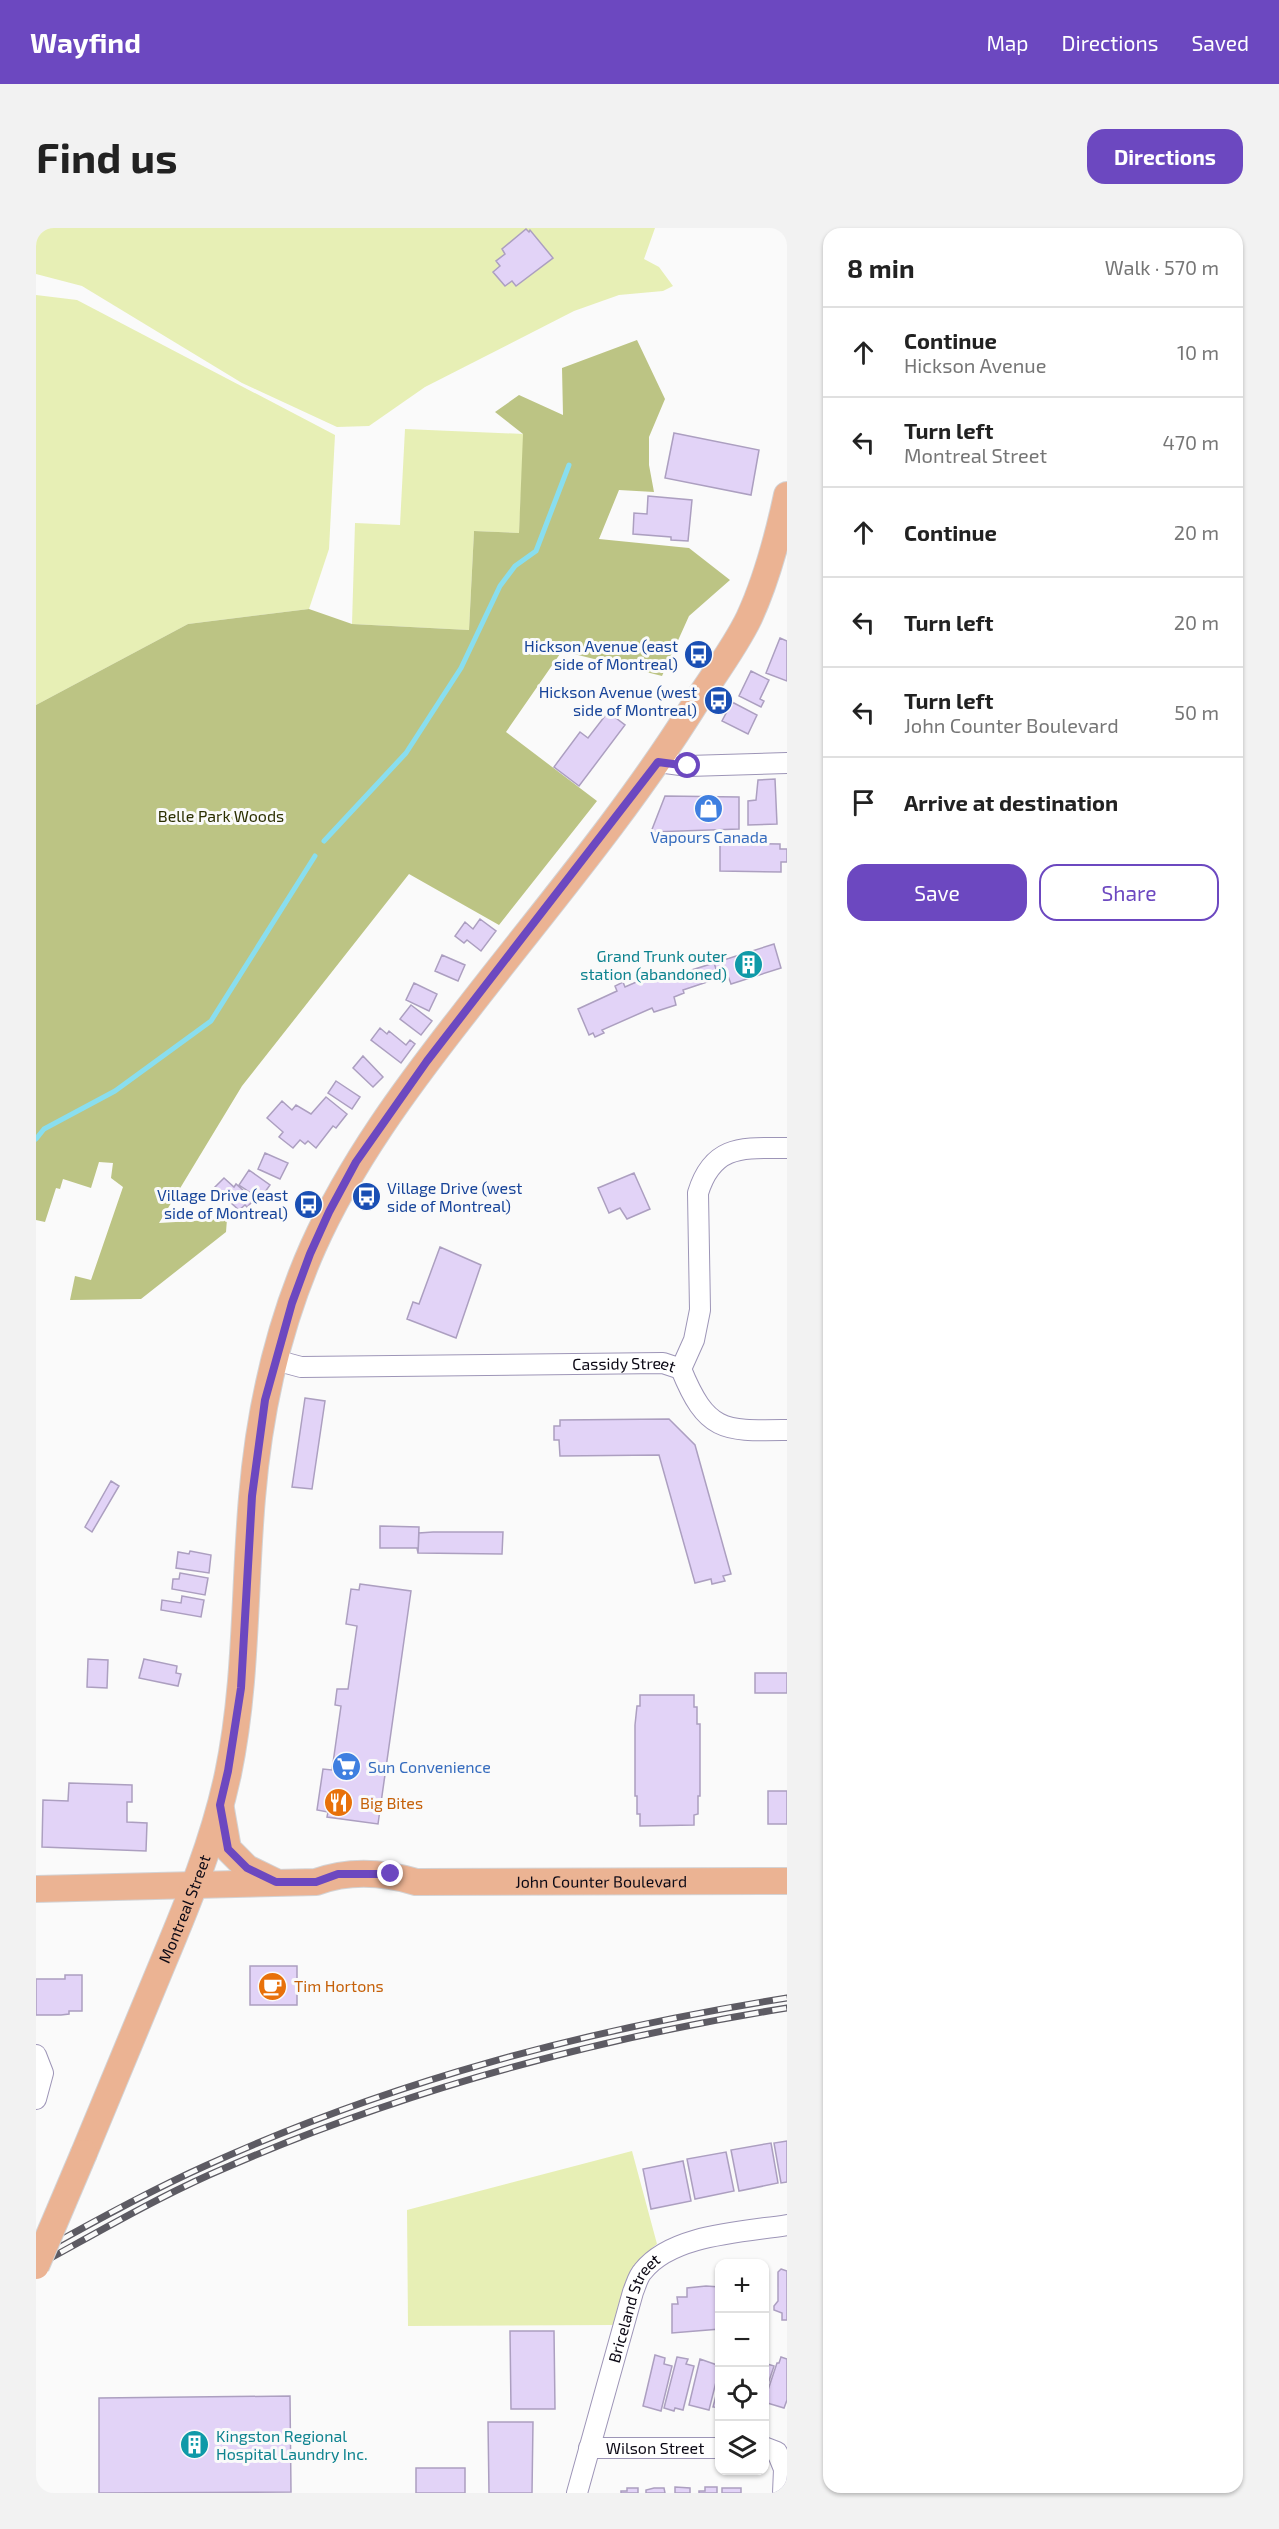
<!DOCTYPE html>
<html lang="en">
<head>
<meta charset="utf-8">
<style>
	body { margin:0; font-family:"Exo 2",sans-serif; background:#f2f2f2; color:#222 }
	.controls { position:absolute; right:18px; bottom:18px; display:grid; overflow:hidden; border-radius:12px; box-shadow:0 2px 4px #0004 }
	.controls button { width:54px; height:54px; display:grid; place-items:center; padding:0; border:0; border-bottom:2px solid #e0e0e0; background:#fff; color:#222; font:30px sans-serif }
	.stop { position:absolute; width:18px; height:18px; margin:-14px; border:4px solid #6c48c0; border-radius:50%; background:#fff }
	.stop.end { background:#6c48c0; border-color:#fff; box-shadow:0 2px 6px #0008 }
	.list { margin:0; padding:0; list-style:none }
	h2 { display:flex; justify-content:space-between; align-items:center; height:78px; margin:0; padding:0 24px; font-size:26px }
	h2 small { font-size:20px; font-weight:400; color:#767676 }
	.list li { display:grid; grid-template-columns:39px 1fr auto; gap:18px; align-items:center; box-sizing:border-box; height:90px; padding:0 24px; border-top:2px solid #e0e0e0 }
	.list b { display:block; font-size:22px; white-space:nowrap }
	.list p { margin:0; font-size:20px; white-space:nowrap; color:#767676 }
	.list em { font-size:20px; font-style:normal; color:#767676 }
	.actions { display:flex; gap:12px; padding:18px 24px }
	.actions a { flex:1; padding:14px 0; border:2px solid #6c48c0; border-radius:18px; text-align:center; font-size:21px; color:#6c48c0 }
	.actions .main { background:#6c48c0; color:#fff }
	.icon { flex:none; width:33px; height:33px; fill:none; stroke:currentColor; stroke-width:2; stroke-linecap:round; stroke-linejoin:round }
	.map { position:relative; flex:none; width:751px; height:2265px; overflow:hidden; border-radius:18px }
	header { display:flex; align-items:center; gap:36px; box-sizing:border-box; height:84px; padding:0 30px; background:#6c48c0; color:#fff }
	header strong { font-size:28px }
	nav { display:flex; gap:33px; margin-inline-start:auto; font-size:21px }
	.intro { display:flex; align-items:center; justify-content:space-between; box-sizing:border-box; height:144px; padding:0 36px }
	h1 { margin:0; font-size:42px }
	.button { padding:15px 27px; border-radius:18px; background:#6c48c0; color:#fff; font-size:21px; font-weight:700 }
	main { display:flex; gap:36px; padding:0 36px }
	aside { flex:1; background:#fff; border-radius:18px; box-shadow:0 2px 4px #0004 }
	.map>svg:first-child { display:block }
</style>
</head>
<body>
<header>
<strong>Wayfind</strong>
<nav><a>Map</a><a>Directions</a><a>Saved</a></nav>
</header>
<div class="intro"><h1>Find us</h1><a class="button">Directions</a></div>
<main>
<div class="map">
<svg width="751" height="2265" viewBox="0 0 751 2265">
	<rect width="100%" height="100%" fill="#fafafa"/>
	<path fill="#e7efb5" d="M0 0H619L608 31 623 39 637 58 627 63 583 67 538 83 389 159 333 198 301 199 206 155 46 58 0 46Z
		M0 67 41 72 299 207 293 321 273 381 152 396 0 477Z
		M369 201 488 206 483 305 438 303 433 402 316 396 319 295 364 297Z
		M596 1923 621 2016C591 2039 586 2063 577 2097L372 2098 371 1982Z"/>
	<path fill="#bcc484" d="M601 112 629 171 613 209V237L618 264 583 262 563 311 653 320 694 352 653 388 626 448 526 423 470 504 561 573 463 697 373 646 206 858 123 995 191 991 190 1004 105 1071 34 1072 39 1048 55 1052 87 959 75 950 77 935 63 934 55 960 27 951 24 961 20 960 9 994 0 992V477L152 396 273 381 316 396 433 402 438 303 483 305 487 206 459 184 483 167 527 187 526 140Z"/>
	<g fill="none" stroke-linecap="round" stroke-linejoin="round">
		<path stroke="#89deef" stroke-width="5" d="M288 613 370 525 425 440 464 358 479 338 500 323 533 237
			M0 911 8 901 79 863 175 793 279 628"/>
	</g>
	<path fill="#e2d3f7" stroke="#ac9fc0" stroke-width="1.5" d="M490 1 493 4 494 2 517 30 480 58 476 53 469 58 457 44 464 38 460 33 469 26 466 21Z
		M638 205 723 222 715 267 629 250Z
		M612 268 656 272 652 313 635 312V309L597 306 598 285 611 286Z
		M744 410 751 413V453L730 445Z
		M715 443 733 452 724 471 728 473 725 479 703 468Z
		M696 474 721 487 712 506 686 493Z
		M572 484 589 497 543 558 518 539 544 504 552 510Z
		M739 551 741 596 712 597V573L720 572 722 552Z
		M629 568 703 569V601L615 604Z
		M684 615 744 616V621H751V634H745V644L684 643Z
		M444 691 460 703 445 723 431 712 428 715 419 708 429 694 437 701Z
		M738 716 745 740 695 756 692 748 683 750 678 735Z
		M406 727 429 737 422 753 399 743Z
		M678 735 683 750 647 762 648 765 638 769 640 777 618 784 616 780 566 802 568 805 559 809 557 805 553 807 542 781 581 763 579 758 587 754 589 759 614 748 617 754Z
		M378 755 401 766 393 783 370 772Z
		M375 777 396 793 385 807 364 791Z
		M344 800 351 806 353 803 370 817 374 812 379 816 365 835 335 812Z
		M327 828 347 849 337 859 317 840Z
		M300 853 324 869 316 881 292 865Z
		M290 869 311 886 300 900 297 898 280 920 272 913 269 916 264 912 257 920 243 909 247 904 231 890 246 873 256 882 260 877 275 886Z
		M229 925 252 935 244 951 222 941Z
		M213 942 234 957 224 971 203 957Z
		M598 945 614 981 591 991 584 980 573 985 562 960Z
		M188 950 198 959 200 956 218 972 211 979 209 977 203 982 178 960Z
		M404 1019 445 1037 420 1110 371 1091 377 1074 383 1076Z
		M269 1170 289 1173 276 1261 256 1259Z
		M633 1191 659 1217 695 1346 687 1348 689 1353 676 1356 675 1351 659 1355 623 1227 524 1228 523 1212H518V1198H524V1192Z
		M75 1253 83 1258 56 1304 49 1299Z
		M344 1298 383 1299 382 1325 381 1320H344Z
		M397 1304H467L466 1326 382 1325 383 1305Z
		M154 1323 175 1327 173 1345 140 1340 142 1324 153 1326Z
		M144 1345 172 1350 169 1367 136 1361 137 1351H143Z
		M324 1356 375 1363 342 1596 291 1589 292 1584 281 1582 287 1541 296 1542 305 1478 299 1477 301 1461H312L321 1398 310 1396 315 1361 323 1362Z
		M146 1368 168 1372 165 1389 125 1382 126 1372 145 1375Z
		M52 1431 72 1432 71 1460 51 1459Z
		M108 1431 141 1438 140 1445 145 1446 142 1458 103 1450Z
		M719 1445H751V1465H719Z
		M604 1467H658V1479H661V1496H664V1568H662V1586L658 1587V1597L604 1598V1586H601V1568H599V1497L601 1478H604Z
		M33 1555 96 1557V1574H91V1594L111 1595 110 1623 6 1619 7 1572 32 1573Z
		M732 1563H751V1596H732Z
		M214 1738H261V1777H214Z
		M29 1747H46V1783H33V1786L25 1787H0V1751H29Z
		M751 1913V1954L745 1955 738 1915Z
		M735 1915 742 1955 703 1963 695 1922Z
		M690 1924 698 1963 659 1971 651 1931Z
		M647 1933 655 1973 615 1981 607 1941Z
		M745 2041 751 2043V2092H746V2085L738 2082V2078L742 2073V2044Z
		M670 2058 684 2059V2101L636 2105V2076H642L641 2069H651V2060Z
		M474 2103H518L519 2181H475Z
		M619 2127 629 2130 628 2136 636 2138 625 2183 607 2178Z
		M641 2129 652 2131 650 2136 658 2138 647 2182 639 2180 638 2183 628 2180Z
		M745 2129 751 2131V2172L748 2180 728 2174 741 2135H743Z
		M664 2131 684 2138 673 2182 653 2177Z
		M728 2135 738 2138 728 2168Z
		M684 2152V2180L677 2179Z
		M254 2168 255 2264 63 2265V2170Z
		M452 2194H497L496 2265H453Z
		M380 2240H429V2265H380Z
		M639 2259 654 2260V2265H639Z
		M669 2259H681V2265H663V2263H669Z
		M591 2260H602V2265H585V2263H591Z
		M618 2260H628L629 2265H610V2262Z
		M686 2260H705V2265H686Z"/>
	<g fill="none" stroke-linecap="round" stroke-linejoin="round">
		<defs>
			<g id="minor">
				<path d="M622 534 652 538 751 535"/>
				<path id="s1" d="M239 1132 265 1139 627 1135 645 1141 658 1112 664 1082 662 965C677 916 707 920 751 920"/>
				<path d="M645 1141C671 1205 688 1203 751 1202"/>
				<path d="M0 1827 7 1845 0 1871"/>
				<path d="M728 2219 741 2224 748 2241 747 2265"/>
				<path id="s2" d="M553 2220H684"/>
				<path id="s3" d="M541 2265 597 2064C600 2057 602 2048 607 2043 636 2006 708 2004 751 1997"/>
			</g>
			<g id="major">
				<path d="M185 1581 192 1621 211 1640 238 1653"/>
				<path id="s4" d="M0 1661 280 1654C313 1642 347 1644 380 1654L751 1653"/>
				<path id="s5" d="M48 1925C74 1863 100 1800 126 1737 152 1675 178 1612 192 1546 211 1455 208 1362 216 1270 223 1184 242 1098 277 1019 315 934 370 860 427 787 504 687 587 590 654 484 673 453 697 423 713 390 731 351 742 309 751 267"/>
			</g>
		</defs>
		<use href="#minor" stroke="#9d95b7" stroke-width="22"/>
		<use href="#major" stroke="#d3d3d5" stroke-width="28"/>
		<use href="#minor" stroke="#fff" stroke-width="20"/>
		<use href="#major" stroke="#ebb393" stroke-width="26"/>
		<defs>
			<path id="rail" d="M0 2026C55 1995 111 1964 169 1938 356 1853 549 1802 751 1770
				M0 2038C57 2007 113 1974 173 1947 358 1865 551 1812 751 1780"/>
		</defs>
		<use href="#rail" stroke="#5d5b63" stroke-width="7"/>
		<use href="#rail" stroke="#fafafa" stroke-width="4.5" stroke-dasharray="14" stroke-linecap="butt"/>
		<defs>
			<path id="major-bridge" d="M0 2038 48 1925"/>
		</defs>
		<use href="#major-bridge" stroke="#d3d3d5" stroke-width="28" stroke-linecap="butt"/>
		<use href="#major-bridge" stroke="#ebb393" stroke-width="26"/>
	</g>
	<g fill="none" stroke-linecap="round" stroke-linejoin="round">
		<path stroke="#6c48c0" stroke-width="8" d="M355 1646H302L280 1654H240L211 1640 192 1621 184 1577 192 1543 205 1460 216 1268 229 1172 256 1075 274 1026 293 984 320 934 391 833 622 534 652 538"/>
	</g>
	<defs>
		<symbol id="bus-disc" viewBox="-11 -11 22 22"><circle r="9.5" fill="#1a4fb4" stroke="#fafafa"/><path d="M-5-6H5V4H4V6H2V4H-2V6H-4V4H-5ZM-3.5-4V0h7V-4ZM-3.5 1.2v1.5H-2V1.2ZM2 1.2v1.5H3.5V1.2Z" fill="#fff"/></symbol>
		<symbol id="shop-disc" viewBox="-11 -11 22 22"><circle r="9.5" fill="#3f7fe0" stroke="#fafafa"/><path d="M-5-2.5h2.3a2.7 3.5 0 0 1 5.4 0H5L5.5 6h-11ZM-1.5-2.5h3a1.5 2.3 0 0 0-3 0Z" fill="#fff"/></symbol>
		<symbol id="building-disc" viewBox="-11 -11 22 22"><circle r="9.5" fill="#0f9aa8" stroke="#fafafa"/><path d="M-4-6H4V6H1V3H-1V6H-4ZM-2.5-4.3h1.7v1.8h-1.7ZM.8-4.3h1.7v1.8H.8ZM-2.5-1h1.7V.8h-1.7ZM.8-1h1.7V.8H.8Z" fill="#fff"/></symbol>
		<symbol id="supermarket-disc" viewBox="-11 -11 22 22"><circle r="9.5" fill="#3f7fe0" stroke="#fafafa"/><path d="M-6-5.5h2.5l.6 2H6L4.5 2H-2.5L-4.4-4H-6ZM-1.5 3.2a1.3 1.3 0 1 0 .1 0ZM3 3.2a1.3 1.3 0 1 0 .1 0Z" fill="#fff"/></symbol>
		<symbol id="restaurant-disc" viewBox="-11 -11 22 22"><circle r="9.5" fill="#e8710a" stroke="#fafafa"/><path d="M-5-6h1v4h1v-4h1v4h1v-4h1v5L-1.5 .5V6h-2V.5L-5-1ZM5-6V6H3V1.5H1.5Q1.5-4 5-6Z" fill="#fff"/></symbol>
		<symbol id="cafe-disc" viewBox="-11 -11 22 22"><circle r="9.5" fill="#e8710a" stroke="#fafafa"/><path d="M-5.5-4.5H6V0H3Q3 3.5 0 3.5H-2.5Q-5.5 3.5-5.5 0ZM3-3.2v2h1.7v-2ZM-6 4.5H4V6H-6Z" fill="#fff"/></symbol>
	</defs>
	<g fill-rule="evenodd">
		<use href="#bus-disc" x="646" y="410" width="33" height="33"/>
		<use href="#bus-disc" x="666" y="456" width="33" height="33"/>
		<use href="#shop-disc" x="656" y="564" width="33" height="33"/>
		<use href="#building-disc" x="696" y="720" width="33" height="33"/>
		<use href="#bus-disc" x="314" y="952" width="33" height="33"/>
		<use href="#bus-disc" x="256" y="960" width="33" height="33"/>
		<use href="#supermarket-disc" x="294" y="1522" width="33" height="33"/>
		<use href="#restaurant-disc" x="286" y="1558" width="33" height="33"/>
		<use href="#cafe-disc" x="220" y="1742" width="33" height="33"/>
		<use href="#building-disc" x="142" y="2200" width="33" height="33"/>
	</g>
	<g text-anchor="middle" stroke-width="6" stroke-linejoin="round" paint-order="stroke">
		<g font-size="16" fill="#164399" stroke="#fafafa" text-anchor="end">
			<text x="642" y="424">Hickson Avenue (east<tspan x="642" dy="18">side of Montreal)</tspan></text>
			<text x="661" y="470">Hickson Avenue (west<tspan x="661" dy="18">side of Montreal)</tspan></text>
			<text x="351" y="966" text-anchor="start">Village Drive (west<tspan x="351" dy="18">side of Montreal)</tspan></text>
			<text x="252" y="973">Village Drive (east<tspan x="252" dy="18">side of Montreal)</tspan></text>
		</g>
		<g font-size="16" fill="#2b2f00" stroke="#fafafa">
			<text x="185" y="594">Belle Park Woods</text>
		</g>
		<g font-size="16" fill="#366cbe" stroke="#fafafa">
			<text x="673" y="615">Vapours Canada</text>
			<text x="332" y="1545" text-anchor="start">Sun Convenience</text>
		</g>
		<g font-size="16" fill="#0d838f" stroke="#fafafa" text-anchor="end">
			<text x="691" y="734">Grand Trunk outer<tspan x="691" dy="18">station (abandoned)</tspan></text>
			<text x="180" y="2214" text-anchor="start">Kingston Regional<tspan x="180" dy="18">Hospital Laundry Inc.</tspan></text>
		</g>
		<g font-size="16" fill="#0c0915" stroke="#fafafa">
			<text dy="6" stroke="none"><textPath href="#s1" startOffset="350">Cassidy Street</textPath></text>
			<text dy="6" stroke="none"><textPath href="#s4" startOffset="567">John Counter Boulevard</textPath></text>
			<text dy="6" stroke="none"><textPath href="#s5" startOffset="264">Montreal Street</textPath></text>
			<text dy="6" stroke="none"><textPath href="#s3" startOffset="194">Briceland Street</textPath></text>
			<text dy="6" stroke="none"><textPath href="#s2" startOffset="66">Wilson Street</textPath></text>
		</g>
		<g font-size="16" fill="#c56008" stroke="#fafafa" text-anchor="start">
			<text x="324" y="1581">Big Bites</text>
			<text x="258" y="1764">Tim Hortons</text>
		</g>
	</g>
</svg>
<div class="controls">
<button>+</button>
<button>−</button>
<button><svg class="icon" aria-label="locate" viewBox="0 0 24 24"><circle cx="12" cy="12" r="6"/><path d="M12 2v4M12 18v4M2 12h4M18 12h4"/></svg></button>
<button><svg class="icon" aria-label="layers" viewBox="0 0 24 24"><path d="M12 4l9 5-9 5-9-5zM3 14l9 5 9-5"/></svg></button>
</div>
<div class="stop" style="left:652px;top:538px"></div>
<div class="stop end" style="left:355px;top:1646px"></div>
</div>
<aside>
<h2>8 min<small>Walk · 570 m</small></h2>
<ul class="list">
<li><svg class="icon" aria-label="ahead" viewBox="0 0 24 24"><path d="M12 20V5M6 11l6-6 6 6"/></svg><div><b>Continue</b><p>Hickson Avenue</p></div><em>10 m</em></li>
<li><svg class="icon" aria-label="left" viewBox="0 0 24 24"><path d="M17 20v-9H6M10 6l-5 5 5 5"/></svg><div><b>Turn left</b><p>Montreal Street</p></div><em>470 m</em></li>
<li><svg class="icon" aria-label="ahead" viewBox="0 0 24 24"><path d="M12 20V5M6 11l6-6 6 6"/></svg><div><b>Continue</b></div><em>20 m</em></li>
<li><svg class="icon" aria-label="left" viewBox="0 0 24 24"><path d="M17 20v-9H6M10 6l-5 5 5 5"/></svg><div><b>Turn left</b></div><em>20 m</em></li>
<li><svg class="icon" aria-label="left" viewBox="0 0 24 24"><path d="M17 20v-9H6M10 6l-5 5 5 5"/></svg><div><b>Turn left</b><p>John Counter Boulevard</p></div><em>50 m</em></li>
<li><svg class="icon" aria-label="arrive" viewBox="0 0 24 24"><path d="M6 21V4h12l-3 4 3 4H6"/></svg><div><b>Arrive at destination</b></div></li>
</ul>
<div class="actions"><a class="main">Save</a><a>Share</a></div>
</aside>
</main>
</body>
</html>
